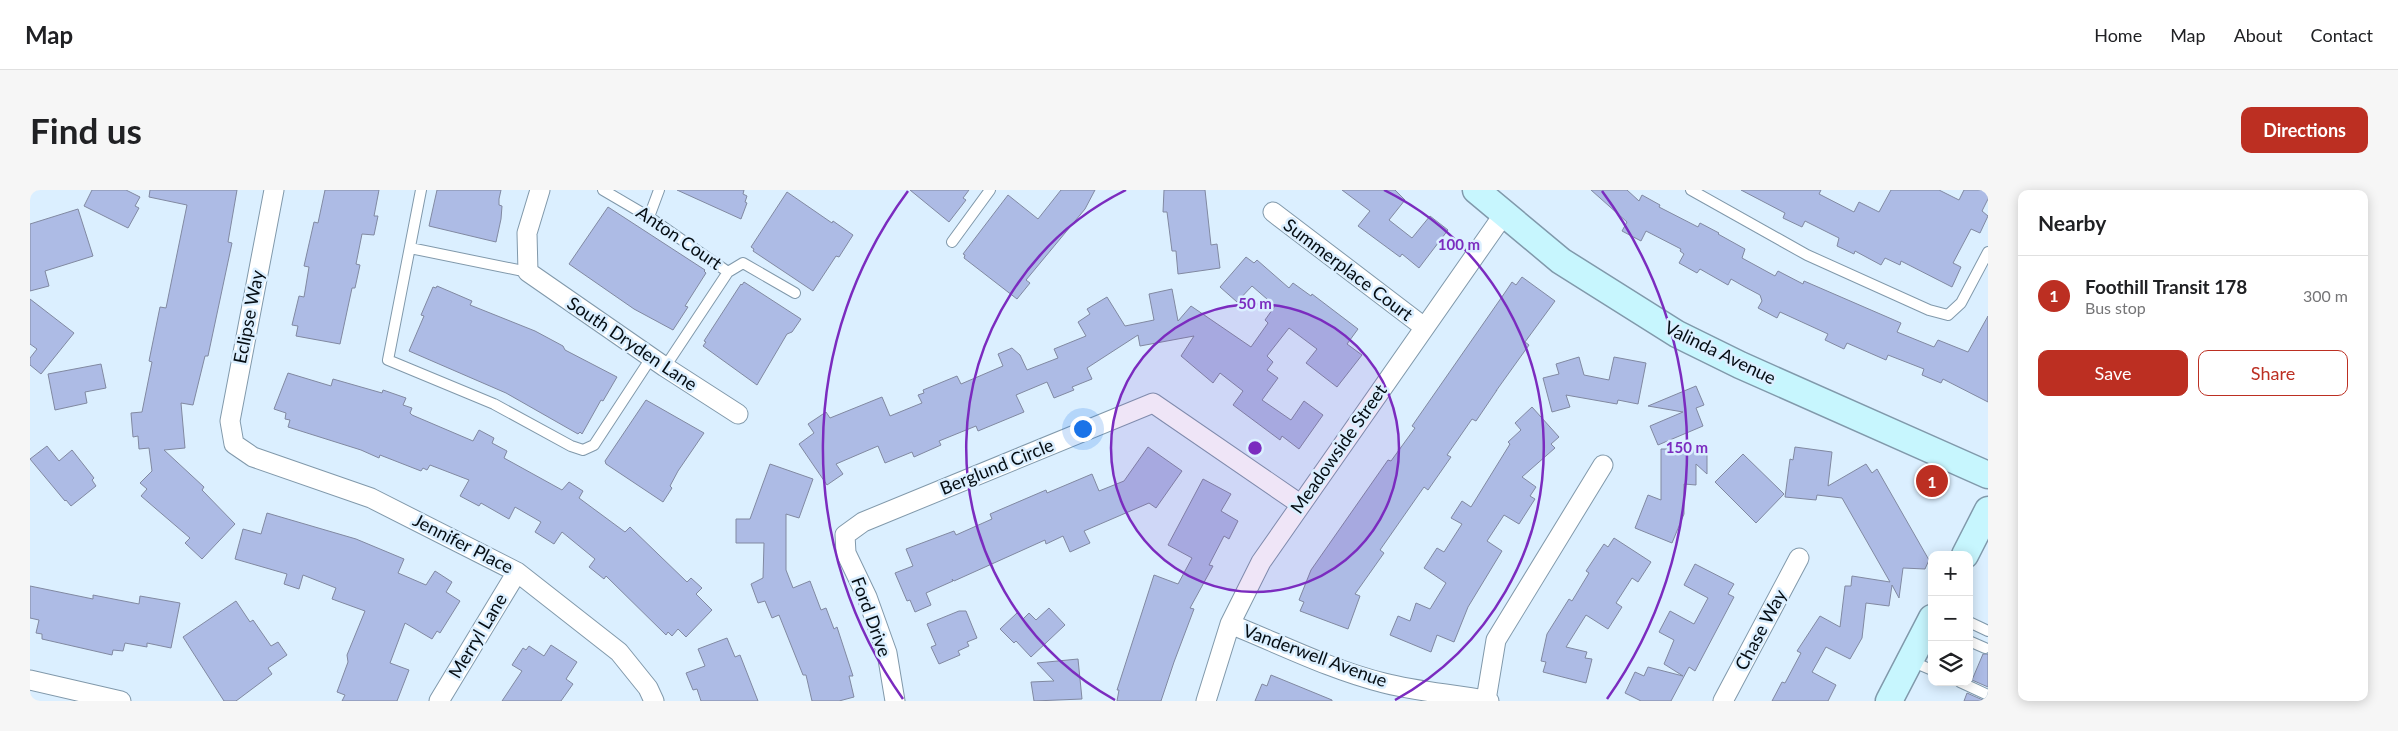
<!DOCTYPE html>
<html lang="en">
<head>
<meta charset="utf-8">
<style>
	body { margin:0; font-family:Lato,sans-serif; background:#f6f6f6; color:#202124 }
	.controls { position:absolute; right:15px; bottom:15px; display:grid; overflow:hidden; border-radius:10px; box-shadow:0 2px 12px #0003 }
	.controls button { width:45px; height:45px; display:grid; place-items:center; padding:0; border:0; border-bottom:1px solid #e0e0e0; background:#fff; color:#202124; font:25px sans-serif }
	.you { position:absolute; left:1052px; top:238px; width:18px; height:18px; margin:-12px; border:4px solid #fff; border-radius:50%; background:#1a73e8; box-shadow:0 0 0 8px #1a73e833 }
	.badge { display:grid; place-items:center; width:32px; height:32px; border-radius:50%; background:#bc2f22; color:#fff; font-size:16px; font-weight:700 }
	.pin { position:absolute; translate:-50% -50%; border:2px solid #fff; box-shadow:0 1px 5px #0006 }
	.list { margin:0; padding:0; list-style:none }
	h2 { display:flex; justify-content:space-between; align-items:center; height:65px; margin:0; padding:0 20px; font-size:21px }
	h2 small { font-size:16px; font-weight:400; color:#757577 }
	.list li { display:grid; grid-template-columns:32px 1fr auto; gap:15px; align-items:center; box-sizing:border-box; height:80px; padding:0 20px; border-top:1px solid #e0e0e0 }
	.list b { display:block; font-size:19px; white-space:nowrap }
	.list p { margin:0; font-size:16px; white-space:nowrap; color:#757577 }
	.list em { font-size:16px; font-style:normal; color:#757577 }
	.actions { display:flex; gap:10px; padding:15px 20px }
	.actions a { flex:1; padding:11px 0; border:1px solid #bc2f22; border-radius:10px; text-align:center; font-size:18px; color:#bc2f22 }
	.actions .main { background:#bc2f22; color:#fff }
	.icon { flex:none; width:28px; height:28px; fill:none; stroke:currentColor; stroke-width:2; stroke-linecap:round; stroke-linejoin:round }
	.map { position:relative; flex:none; width:1958px; height:511px; overflow:hidden; border-radius:10px }
	header { display:flex; align-items:center; gap:30px; box-sizing:border-box; height:70px; padding:0 25px; background:#fff; border-bottom:1px solid #e0e0e0 }
	header strong { font-size:24px }
	nav { display:flex; gap:28px; margin-inline-start:auto; font-size:18px }
	.intro { display:flex; align-items:center; justify-content:space-between; box-sizing:border-box; height:120px; padding:0 30px }
	h1 { margin:0; font-size:35px }
	.button { padding:12px 22px; border-radius:10px; background:#bc2f22; color:#fff; font-size:18px; font-weight:700 }
	main { display:flex; gap:30px; padding:0 30px }
	aside { flex:1; background:#fff; border-radius:10px; box-shadow:0 2px 12px #0003 }
	.map>svg:first-child { display:block }
</style>
</head>
<body>
<header>
<strong>Map</strong>
<nav><a>Home</a><a>Map</a><a>About</a><a>Contact</a></nav>
</header>
<div class="intro"><h1>Find us</h1><a class="button">Directions</a></div>
<main>
<div class="map">
<svg width="1958" height="511" viewBox="0 0 1958 511">
	<rect width="100%" height="100%" fill="#dbefff"/>
	<path fill="#adbbe5" stroke="#8189a1" d="M62 0H96L110 7 105 16 109 18 98 38 54 16Z
		M120 0H207L198 52 202 53 178 166H175L163 215 151 213 155 258 134 260 174 297 172 300 205 334 172 369 155 353 160 348 111 306 117 299 110 293 122 281 119 258 109 259 108 246 103 247 101 223 112 222 122 172 119 171 130 117 136 118 157 15 119 7Z
		M295 0H349L344 26H348L344 45 332 44 326 74 330 75 325 98H322L310 154 266 146 268 136 262 135 269 106 274 107 279 77 274 76 284 32 288 33Z
		M407 0H471L469 9V15L472 16 471 29 466 52 399 36Z
		M647 0H714L713 4 717 6 715 12 717 13 711 29Z
		M880 0H939L933 8 936 10 919 32Z
		M1031 0H1065L1055 19 996 90 1000 93 987 109 934 68 935 65 933 64 978 5 1008 29Z
		M1134 0H1175L1181 55 1187 54 1190 78 1148 84 1146 61H1142L1137 22H1133Z
		M1312 0H1365L1375 10 1359 30 1382 48 1400 26 1418 40 1389 78 1372 64 1370 67 1328 36 1340 21Z
		M1561 0H1597L1609 11 1612 5 1630 15 1629 17 1668 37 1670 33 1689 43 1688 44 1715 59 1712 68 1745 86 1748 81 1773 94 1774 91 1871 133 1867 142 1904 157 1908 150 1938 162 1958 126V212L1913 189 1911 193 1892 185 1894 179 1858 165 1856 170 1817 153 1814 159 1795 150 1798 144 1750 122 1747 128 1728 118 1732 111 1730 105 1715 97 1701 89 1698 95 1670 79 1667 83 1649 73 1654 64 1650 61 1651 59 1616 41 1611 51 1592 41 1597 32Z
		M1711 0H1791L1789 4 1824 22 1829 12 1849 22 1861 0H1909L1929 10 1934 0H1958V9L1952 21 1958 26 1950 43 1941 39 1923 73 1931 77 1922 97 1871 71 1870 75 1855 68 1851 75 1825 61 1824 64 1807 56 1809 48 1775 31 1772 37 1753 28 1755 23Z
		M757 2 802 33 803 31 823 45 809 67 806 66 783 101 723 61 724 59 721 57Z
		M578 17 675 80 674 81 676 83 655 116 658 117 643 140 604 119 539 74Z
		M48 19 63 66 15 81 19 96 0 101V34Z
		M1216 67 1224 73 1227 70 1259 98 1263 93 1281 106 1282 104 1328 139 1317 154 1332 165 1307 197 1276 173 1287 159 1259 138 1237 166 1243 172 1237 180 1248 188 1232 210 1261 230 1274 211 1293 225 1269 259 1252 246 1250 250 1203 215 1213 201 1190 183 1183 193 1151 166 1164 146 1110 156 1108 145 1057 178 1062 189 1042 197 1044 200 1024 208 1017 192 986 205 994 222 948 241 946 236 909 251 911 255 884 267 882 262 855 273 848 256 806 274 813 284 797 295 769 254 784 243 778 234 796 222 800 228 852 207 860 226 892 213 888 205 894 203 893 200 927 186 931 194 973 176 968 164 982 158 990 165 997 180 1028 168 1024 159 1056 146 1048 132 1060 124 1057 119 1077 107 1095 136 1124 130 1119 104 1142 99 1148 131 1161 116 1221 157 1238 133 1235 130 1245 116 1222 96 1207 112 1190 97Z
		M1492 87 1525 111 1495 152 1499 155 1466 201 1467 200 1446 231 1442 229 1417 265 1421 267 1398 300 1394 297 1350 360 1354 363 1325 404 1330 406 1318 439 1270 421 1274 412 1269 410 1281 380 1358 270 1361 271 1385 238 1382 236 1476 101 1482 92 1486 95Z
		M714 92 771 129 762 142 757 144 727 195 673 156 676 152 674 151 711 94 712 95Z
		M407 96 442 111 440 115 505 141 533 156 535 160 587 187 573 211 571 210 552 244 550 242 548 244 476 203 379 161 394 126 391 125 403 97 406 98Z
		M0 109 44 143 11 184 0 175V168L7 159 0 154Z
		M1549 167 1554 185 1579 190 1584 167 1616 173 1608 214 1588 210 1587 214 1536 205 1540 217 1522 222 1513 188 1529 184 1526 174Z
		M71 174 76 198 55 202 57 213 25 220 18 184Z
		M258 183 301 196 303 189 352 203 353 200 376 208 373 215 382 218 380 223 382 225 443 251 449 240 464 248 462 253 477 261 474 268 532 300 539 292 553 301 549 308 595 342 600 337 657 392 661 388 672 398 666 404 682 420 656 447 648 439 642 446 638 442 636 445 576 386 574 389 559 377 565 369 532 342 524 354 505 342 511 332 485 317 479 329 451 313 449 316 430 306 439 290 400 275 397 280 393 278 391 281 350 265 349 268 331 260 258 237 260 230 255 229 256 223 244 219Z
		M1666 196 1674 215 1666 218 1673 236 1628 255 1620 236 1653 222 1618 216Z
		M616 210 674 243 648 281 640 296 642 298 633 312 576 274 575 271Z
		M1502 217 1529 247 1521 254 1525 258 1492 287 1506 297 1500 306 1505 309 1489 334 1474 325 1457 351 1472 361 1438 417 1424 452 1407 445 1401 462 1360 445 1368 426 1380 431 1386 413 1400 419 1416 393 1394 378 1407 358 1414 362 1432 334 1421 328 1432 311 1441 317 1480 254 1478 252 1491 240 1485 233Z
		M17 256 29 271 42 260 64 288 62 290 66 296 41 316 36 310 35 311 0 269Z
		M1118 257 1152 281 1126 318 1119 313 1054 341 1060 353 1040 362 1033 346 1016 354 1015 350 924 391 922 389 923 391 896 403 901 415 885 422 880 410 877 411 865 383 883 376 876 359 924 341 926 345 962 329 960 324 1016 300 1017 303 1062 284 1069 301 1094 291Z
		M1765 257 1802 262 1798 296 1836 274 1842 283 1847 279 1899 370 1895 379 1873 378 1869 408 1862 395 1859 416 1836 413 1832 448 1820 469 1796 457 1782 482 1806 495 1798 511H1742L1752 492 1755 493 1771 463 1767 461 1790 426 1810 437 1815 396H1821L1822 386 1860 392 1812 308 1787 305 1786 310 1755 307 1760 269 1763 270Z
		M1631 259H1677V284L1666 274V295L1654 294V324L1642 353 1605 338 1618 305 1631 310Z
		M1713 264 1754 304 1726 333 1685 292Z
		M740 274 783 289 769 328 756 324V380L763 398 780 391 791 420 796 418 804 439 807 437 823 486H819L824 507 809 511H782L776 485H773L749 425 742 428 735 411 728 413 721 394 733 388 734 353H706V329H720Z
		M1173 289 1201 304 1191 321 1208 331 1199 349 1194 346 1179 375 1183 376 1160 418 1164 419 1144 472 1131 511H1087L1089 500H1087L1124 385 1148 394 1162 368 1138 355Z
		M237 323 326 349 374 369 368 383 396 395 405 381 422 392 416 402 430 411 410 443 407 441 402 449 375 433 360 473 379 480 367 511H312L315 505 307 502 318 472 317 465 335 421 302 409 306 398 273 385 269 399 254 394 257 384 205 369 213 339 231 344Z
		M1584 348 1621 372 1608 392 1602 388 1586 413 1592 417 1578 439 1556 425 1536 457 1557 462 1555 468 1562 469 1556 493 1513 482 1516 472 1511 471 1517 444 1539 409 1542 411 1559 383 1556 381 1574 354 1578 357Z
		M1665 374 1704 394 1698 404 1704 407 1665 481 1659 477 1641 511H1611L1595 503 1605 482 1614 486 1618 477 1653 486 1634 474 1644 450 1629 442 1640 421 1664 434 1678 408 1654 395Z
		M0 396 63 409V405L109 414 110 406 150 413 141 458 117 453V457L95 453 93 461 83 460 82 465 12 449V444L6 443 9 430 0 428Z
		M206 411 220 432 223 430 241 456 248 452 257 465 238 478 242 484 206 511H194L153 447Z
		M1019 418 1035 435 1001 467 986 451 984 453 970 439 987 423 993 429 999 423 1006 430Z
		M929 421H936L947 448 937 452 939 456 928 461 930 465 909 474 901 457 906 455 897 434Z
		M697 448 705 467 710 465 728 511H671L667 499 663 500 656 483 675 476 668 459Z
		M521 455 547 472 536 489 543 494 531 511H472L492 481 482 475 493 458 496 460 499 456 514 466Z
		M1953 464H1958V497L1942 490Z
		M1048 469 1052 509 1004 511 1001 492 1024 491 1007 473Z
		M1241 485 1302 510V511H1225L1232 494 1237 496Z
		M1937 503 1955 511H1934Z"/>
	<g fill="none" stroke-linecap="round" stroke-linejoin="round">
		<defs>
			<path id="lane" d="M391 0 358 170 464 214 541 256 553 260 564 255 621 168
				M573 0 619 27 698 82
				M1661 0 1777 65 1899 120 1918 125 1931 113 1958 62
				M619 27 629 0
				M922 52 960 0
				M380 58 498 82
				M635 177 698 82 713 73 765 103
				M1939 432 1958 441
				M1939 451 1955 458
				M1881 471 1902 480
				M1930 492 1958 505"/>
			<path id="street" d="M244 0 200 231 204 254 223 267 341 308 487 382 589 462 618 498 624 511
				M510 0 497 43 498 82 635 177 708 224
				M1243 22 1394 137
				M1200 434C1250 454 1301 480 1354 493 1389 502 1424 504 1459 511
				M0 490 91 511
				M1456 510 1466 450 1573 275
				M409 511 487 382
				M865 511 857 463 837 407 816 363 815 345 833 332 1123 213 1270 314
				M1176 511 1200 434 1231 372 1474 24
				M1693 511 1769 368"/>
			<path id="secondary" d="M1446 0 1531 71 1647 144 1710 175 1958 285
				M1935 365 1958 320
				M1859 511 1902 428"/>
		</defs>
		<use href="#lane" stroke="#8199ab" stroke-width="12"/>
		<use href="#street" stroke="#8199ab" stroke-width="21"/>
		<use href="#secondary" stroke="#8199ab" stroke-width="29"/>
		<use href="#lane" stroke="#fff" stroke-width="10"/>
		<use href="#street" stroke="#fff" stroke-width="19"/>
		<use href="#secondary" stroke="#c7f6fe" stroke-width="26"/>
	</g>
	<circle cx="1225" cy="258" r="144" fill="#7b2cbf" fill-opacity=".12"/>
	<g fill="none" stroke="#7b2cbf" stroke-width="2.5">
		<circle cx="1225" cy="258" r="144"/>
		<path d="M1085 510A288 288 0 0 1 1096 0M1354 0A288 288 0 0 1 1365 510"/>
		<path d="M873 509A432 432 0 0 1 878 1M1572 1A432 432 0 0 1 1577 509"/>
	</g>
	<g text-anchor="middle" stroke-width="5" stroke-linejoin="round" paint-order="stroke">
		<g font-size="18" fill="#050d13" stroke="#dbefff">
			<text transform="translate(649 48) rotate(34)" y="6">Anton Court</text>
			<text transform="translate(1318 80) rotate(37)" y="6">Summerplace Court</text>
			<text transform="translate(219 127) rotate(-79)" y="6">Eclipse Way</text>
			<text transform="translate(602 154) rotate(34)" y="6">South Dryden Lane</text>
			<text transform="translate(1690 163) rotate(26)" y="6">Valinda Avenue</text>
			<text transform="translate(1309 259) rotate(-55)" y="6">Meadowside Street</text>
			<text transform="translate(967 277) rotate(-22)" y="6">Berglund Circle</text>
			<text transform="translate(433 354) rotate(27)" y="6">Jennifer Place</text>
			<text transform="translate(841 427) rotate(70)" y="6">Ford Drive</text>
			<text transform="translate(1731 440) rotate(-62)" y="6">Chase Way</text>
			<text transform="translate(448 446) rotate(-59)" y="6">Merryl Lane</text>
			<text transform="translate(1285 466) rotate(20)" y="6">Vanderwell Avenue</text>
		</g>
	</g>
	<circle cx="1225" cy="258" r="8" fill="#7b2cbf" stroke="#dbefff" stroke-width="2.5"/>
	<g font-size="15" text-anchor="middle" font-weight="bold" fill="#7b2cbf" stroke="#dbefff" stroke-width="5" stroke-linejoin="round" paint-order="stroke">
		<text x="1429" y="60">100 m</text>
		<text x="1225" y="119">50 m</text>
		<text x="1657" y="263">150 m</text>
	</g>
</svg>
<div class="controls">
<button>+</button>
<button>−</button>
<button><svg class="icon" aria-label="layers" viewBox="0 0 24 24"><path d="M12 4l9 5-9 5-9-5zM3 14l9 5 9-5"/></svg></button>
</div>
<div class="you"></div>
<div class="pin badge" style="left:1902px;top:291px">1</div>
</div>
<aside>
<h2>Nearby<small></small></h2>
<ul class="list">
<li><span class="badge">1</span><div><b>Foothill Transit 178</b><p>Bus stop</p></div><em>300 m</em></li>
</ul>
<div class="actions"><a class="main">Save</a><a>Share</a></div>
</aside>
</main>
</body>
</html>
